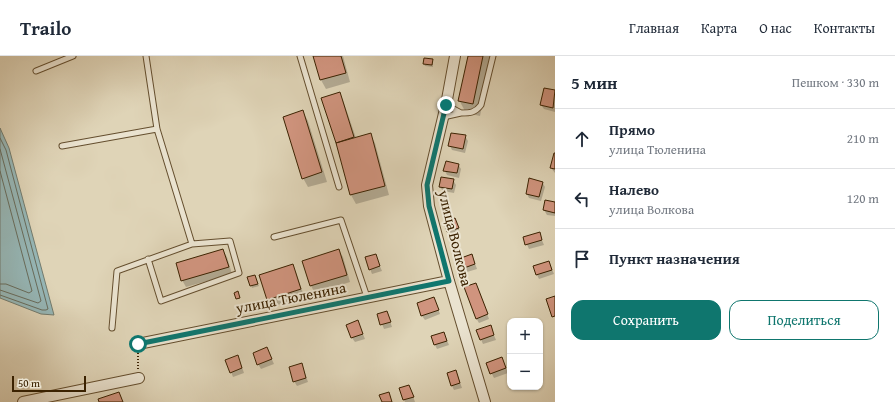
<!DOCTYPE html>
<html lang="ru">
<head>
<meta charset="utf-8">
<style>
	body { margin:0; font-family:"Gentium Book Plus",serif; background:#f6f6f7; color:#1f2937 }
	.controls { position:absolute; right:12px; bottom:12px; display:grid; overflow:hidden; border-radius:8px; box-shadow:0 1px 3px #0004 }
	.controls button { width:36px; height:36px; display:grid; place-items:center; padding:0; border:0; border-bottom:1px solid #e0e1e3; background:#fff; color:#1f2937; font:20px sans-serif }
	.scale { position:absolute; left:12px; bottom:10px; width:74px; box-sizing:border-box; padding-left:4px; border:2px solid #3b2201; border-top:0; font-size:11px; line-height:14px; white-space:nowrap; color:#3b2201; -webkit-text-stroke:3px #eae3d0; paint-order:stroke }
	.stop { position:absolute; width:12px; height:12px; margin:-9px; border:3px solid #0f766e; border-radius:50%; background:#fff }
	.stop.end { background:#0f766e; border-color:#fff; box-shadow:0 1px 4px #0008 }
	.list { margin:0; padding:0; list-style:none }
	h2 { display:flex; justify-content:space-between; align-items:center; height:52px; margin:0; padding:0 16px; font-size:17px }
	h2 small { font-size:13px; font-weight:400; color:#747a83 }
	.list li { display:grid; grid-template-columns:26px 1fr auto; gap:12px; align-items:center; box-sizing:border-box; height:60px; padding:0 16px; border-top:1px solid #e0e1e3 }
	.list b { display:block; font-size:15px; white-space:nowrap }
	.list p { margin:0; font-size:13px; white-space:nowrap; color:#747a83 }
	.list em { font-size:13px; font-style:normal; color:#747a83 }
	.actions { display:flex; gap:8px; padding:12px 16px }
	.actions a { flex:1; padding:9px 0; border:1px solid #0f766e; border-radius:12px; text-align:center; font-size:14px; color:#0f766e }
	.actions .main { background:#0f766e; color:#fff }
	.icon { flex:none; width:22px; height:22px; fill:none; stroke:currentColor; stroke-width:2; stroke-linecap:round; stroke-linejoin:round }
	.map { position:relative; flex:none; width:555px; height:346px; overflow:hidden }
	header { display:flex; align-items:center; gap:24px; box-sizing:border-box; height:56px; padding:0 20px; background:#fff; border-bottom:1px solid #e0e1e3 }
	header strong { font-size:19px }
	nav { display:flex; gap:22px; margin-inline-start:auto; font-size:14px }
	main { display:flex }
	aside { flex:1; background:#fff }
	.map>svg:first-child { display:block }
</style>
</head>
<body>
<header>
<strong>Trailo</strong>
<nav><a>Главная</a><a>Карта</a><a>О нас</a><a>Контакты</a></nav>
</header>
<main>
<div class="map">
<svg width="555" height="346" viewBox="0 0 555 346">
	<rect width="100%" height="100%" fill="#dfd4b7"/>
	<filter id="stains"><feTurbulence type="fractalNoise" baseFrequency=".005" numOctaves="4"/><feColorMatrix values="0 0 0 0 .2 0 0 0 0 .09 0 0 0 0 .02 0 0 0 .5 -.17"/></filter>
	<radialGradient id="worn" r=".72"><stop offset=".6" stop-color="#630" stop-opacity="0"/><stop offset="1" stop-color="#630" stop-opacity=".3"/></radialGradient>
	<path fill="#96b7b7" stroke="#727b6e" d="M0 72 9 92 54 259 41 258 0 242Z"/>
	<path fill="#0003" d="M314 0H343L350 26 326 33 321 24Z
		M469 0H490L492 3 480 60 466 57 459 44Z
		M432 4 433 6V11L425 10 424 8Z
		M545 33 555 35V56L544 53 541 49Z
		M339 37 343 44 356 82 370 78 375 87 389 139 356 148 351 139 337 86Z
		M303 56 308 65 327 126 308 131 303 122Z
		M465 80 468 85 465 97 452 94 450 90Z
		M555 98V117L551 112Z
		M458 108 461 113 459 122 447 119 445 115Z
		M453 124 456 129 454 137 443 135 440 131Z
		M542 126 545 131 541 145 529 142 527 138Z
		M555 147V160L547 159 544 154Z
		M445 167 457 168 460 177 451 180Z
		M539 177 544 189 529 193 524 182Z
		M223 194 227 201 232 218 186 231 182 224Z
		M339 195 343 201 350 226 315 237 311 230 304 206Z
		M375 199 382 215 372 218 370 213Z
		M472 199 477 213 467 216 465 211Z
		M549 206 554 218 539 223 537 219Z
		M292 209 296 216 304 240 272 251 268 244 260 219Z
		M255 220 259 230 252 232 248 222Z
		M478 232 489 263 479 267 476 262Z
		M434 242 440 258 425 264 422 260Z
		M387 256 392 271 384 273 378 258Z
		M358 266 365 283 355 286 352 282Z
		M490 270 496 284 483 288 477 275Z
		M444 277 449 289 437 293 435 289Z
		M269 297 274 308 261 313 258 308Z
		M240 305 244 317 233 321 231 316Z
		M504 307 508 317 494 322 487 308Z
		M302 308 308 326 297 330 294 325Z
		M458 320 462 332 454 334 452 330Z
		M409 330 411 334 415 346H405L404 344 400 333Z"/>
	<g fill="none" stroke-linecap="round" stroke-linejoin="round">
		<path stroke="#686c5c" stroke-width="1" d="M0 82 6 94 48 253 46 254H42L0 239
			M0 93 41 245 38 247 0 234
			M0 115 32 235 29 237 6 228H0"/>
	</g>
	<path fill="#d0947e" stroke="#3b2201" d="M313 0H341L346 17 320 24Z
		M468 0H483L473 48 458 45Z
		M424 2 433 3 432 9 423 8Z
		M544 32 555 34 553 52 540 49Z
		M340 36 354 81 336 87 321 42Z
		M303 54 322 116 302 123 283 61Z
		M371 77 385 130 350 139 336 87Z
		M451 77 466 79 463 93 448 90Z
		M554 97H555V113L550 112Z
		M446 105 459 108 457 117 443 115Z
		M441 121 454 123 452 133 439 131Z
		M529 122 543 126 539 141 526 138Z
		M545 144 555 146V157L543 154Z
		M455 162 459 172 447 176 444 166Z
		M540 176 542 184 525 189 523 181Z
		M223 193 229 211 181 225 176 207Z
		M339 193 347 219 310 230 302 205Z
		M376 198 380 210 369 214 365 201Z
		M472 198 475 208 464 212 461 202Z
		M549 205 552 214 536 219 533 210Z
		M293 208 301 233 267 244 259 219Z
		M255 219 258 228 250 230 247 221Z
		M476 227 488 258 476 263 464 231Z
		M238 235 240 242 236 243 234 237Z
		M555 240V260L552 261 546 243Z
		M434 241 439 254 421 260 417 247Z
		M387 255 391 266 380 269 377 258Z
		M358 264 363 278 351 282 346 269Z
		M491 269 494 279 480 284 476 274Z
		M444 276 447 285 434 289 431 280Z
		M267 291 272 303 257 309 253 297Z
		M238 299 242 312 230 317 225 304Z
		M502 301 506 312 490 318 486 307Z
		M302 307 306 322 293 326 289 311Z
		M456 314 460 327 451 330 447 317Z
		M409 329 414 341 403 344 399 332Z
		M119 336 123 346H99L98 343Z
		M389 336 392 346H382L379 339Z"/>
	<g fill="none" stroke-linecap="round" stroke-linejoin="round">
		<defs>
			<path id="service" d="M300 0 339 131
				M36 15 73 0
				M461 57C470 57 475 57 481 49L493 0
				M443 61 461 57 446 49
				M62 90 157 73
				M274 181 341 164 367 241
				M148 203 161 245 239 217 230 185 192 188
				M112 272 117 215 192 188 157 73 146 0"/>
			<path id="minor" d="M455 0 446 49 427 129 429 150 449 225 485 346
				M138 288 449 225
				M23 346 139 322"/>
		</defs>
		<use href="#service" stroke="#644e2e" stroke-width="7"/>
		<use href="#minor" stroke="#644e2e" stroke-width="12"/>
		<path stroke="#3b2201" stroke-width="2" stroke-dasharray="1 2" stroke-linecap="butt" d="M138 297V313"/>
		<use href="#service" stroke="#eae3d0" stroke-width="5"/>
		<use href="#minor" stroke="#eae3d0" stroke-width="10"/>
	</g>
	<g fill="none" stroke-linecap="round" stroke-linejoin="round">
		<path stroke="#0f766e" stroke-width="5" d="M138 288 449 225 429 150 427 129 446 49"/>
	</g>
	<g text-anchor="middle" stroke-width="4" stroke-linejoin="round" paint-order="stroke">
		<g font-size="15" fill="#3b2201" stroke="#eae3d0">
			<text transform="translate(455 182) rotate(76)" y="5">улица Волкова</text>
			<text transform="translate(291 242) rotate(-11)" y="5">улица Тюленина</text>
		</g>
	</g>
	<rect width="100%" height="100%" filter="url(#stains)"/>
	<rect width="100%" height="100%" fill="url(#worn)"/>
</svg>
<div class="controls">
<button>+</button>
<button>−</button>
</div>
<div class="scale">50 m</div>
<div class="stop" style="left:138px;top:288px"></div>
<div class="stop end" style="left:446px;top:49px"></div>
</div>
<aside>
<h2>5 мин<small>Пешком · 330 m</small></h2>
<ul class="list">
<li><svg class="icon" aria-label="ahead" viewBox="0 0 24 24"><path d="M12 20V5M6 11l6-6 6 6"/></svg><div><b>Прямо</b><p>улица Тюленина</p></div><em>210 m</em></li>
<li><svg class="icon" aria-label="left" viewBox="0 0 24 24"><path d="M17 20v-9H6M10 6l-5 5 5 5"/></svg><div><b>Налево</b><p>улица Волкова</p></div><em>120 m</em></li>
<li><svg class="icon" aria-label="arrive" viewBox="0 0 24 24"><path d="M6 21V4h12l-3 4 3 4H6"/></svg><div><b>Пункт назначения</b></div></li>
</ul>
<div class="actions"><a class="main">Сохранить</a><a>Поделиться</a></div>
</aside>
</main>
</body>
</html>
